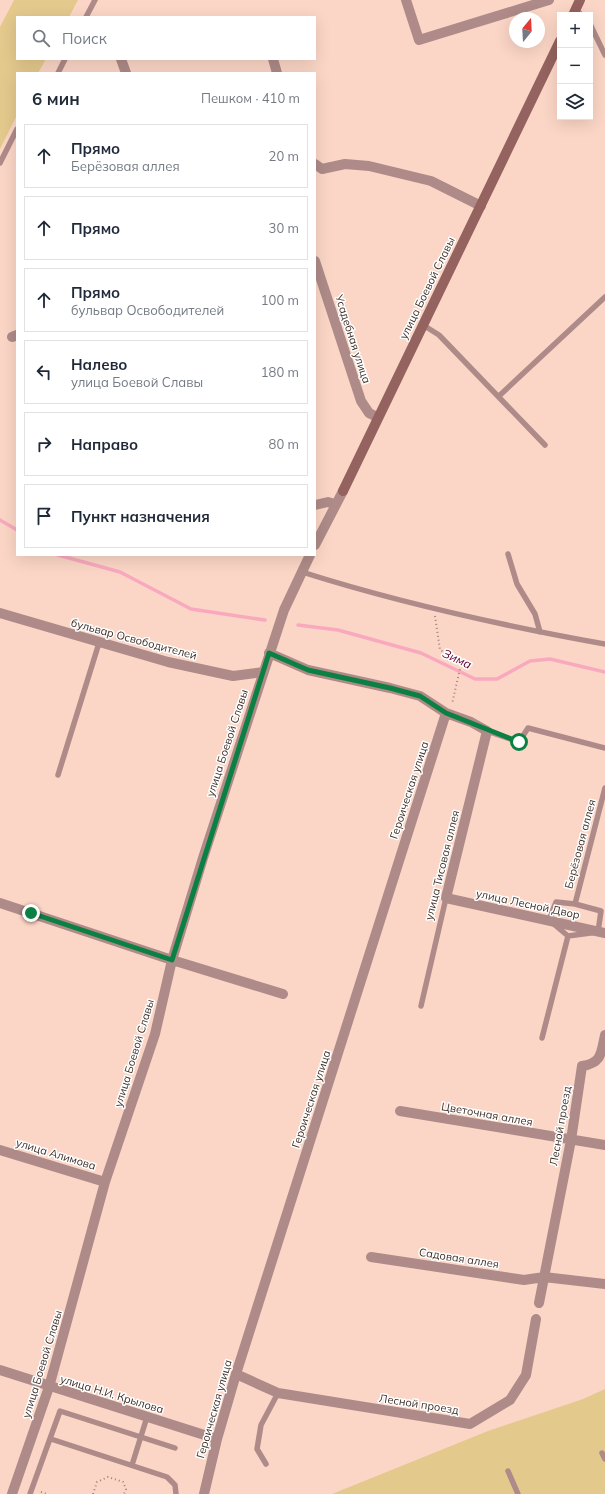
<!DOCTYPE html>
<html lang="ru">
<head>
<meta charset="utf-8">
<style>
	body { margin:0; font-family:Mulish,sans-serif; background:#f6f6f7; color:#1f2937 }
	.controls { position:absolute; right:12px; top:12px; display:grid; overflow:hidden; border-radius:0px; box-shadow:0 4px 16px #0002 }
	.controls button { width:36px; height:36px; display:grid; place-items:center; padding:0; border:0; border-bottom:1px solid #e0e1e3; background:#fff; color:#1f2937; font:20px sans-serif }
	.compass { position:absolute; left:509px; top:12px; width:36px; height:36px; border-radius:50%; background:#fff; box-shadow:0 4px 16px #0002; rotate:18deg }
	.stop { position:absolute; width:12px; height:12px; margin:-9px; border:3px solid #0b8043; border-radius:50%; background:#fff }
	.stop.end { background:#0b8043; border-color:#fff; box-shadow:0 1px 4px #0008 }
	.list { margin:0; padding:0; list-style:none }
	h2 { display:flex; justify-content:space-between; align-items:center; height:52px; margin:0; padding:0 16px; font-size:17px }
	h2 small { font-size:13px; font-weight:400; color:#747a83 }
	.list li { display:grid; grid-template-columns:26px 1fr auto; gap:12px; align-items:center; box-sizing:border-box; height:64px; margin:0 8px 8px; padding:0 8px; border:1px solid #e0e1e3; border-radius:0px }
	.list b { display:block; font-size:15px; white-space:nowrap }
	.list p { margin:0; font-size:13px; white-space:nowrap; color:#747a83 }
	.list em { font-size:13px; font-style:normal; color:#747a83 }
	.icon { flex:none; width:22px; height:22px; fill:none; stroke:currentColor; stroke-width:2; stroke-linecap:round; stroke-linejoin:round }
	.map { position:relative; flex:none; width:605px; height:1494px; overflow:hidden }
	.search { position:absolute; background:#fff; box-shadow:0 4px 16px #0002; left:16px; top:16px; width:300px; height:44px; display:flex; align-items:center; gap:10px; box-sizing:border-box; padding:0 14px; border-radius:0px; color:#747a83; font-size:15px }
	.panel { position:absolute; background:#fff; box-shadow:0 4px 16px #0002; left:16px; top:72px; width:300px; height:484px; border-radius:0px }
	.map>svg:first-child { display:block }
</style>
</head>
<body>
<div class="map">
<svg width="605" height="1494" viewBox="0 0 605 1494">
	<rect width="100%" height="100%" fill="#fbd6c6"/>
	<path fill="#e4c98d" d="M14 0H78L69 17H17V59H46L38 73H17V115L0 149V27Z
		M605 1389V1494H332L488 1431 583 1399Z"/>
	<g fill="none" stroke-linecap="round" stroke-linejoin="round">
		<path stroke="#f9a9be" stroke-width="3.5" d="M0 520 17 530
			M58 555 120 572 191 609 265 620
			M298 625 338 630 421 653 475 679H497L530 661 550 659 605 672"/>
		<path stroke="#9e8479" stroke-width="2" stroke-dasharray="1 3" stroke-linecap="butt" d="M435 616 440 650 462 660 452 704
			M41 1492 47 1494
			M93 1494 97 1482 108 1477 123 1482 126 1489 124 1494"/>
		<path stroke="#ae8b88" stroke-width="5.5" d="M575 9 582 15
			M86 17 95 0
			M590 24 605 55
			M58 73 65 59
			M0 163 17 129
			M423 325 439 335 545 445
			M499 396 605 297
			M508 554 517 584 535 614 540 632
			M302 572C400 603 504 626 605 644
			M487 731 519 742 528 728 605 748
			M58 775 99 643
			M568 936 598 932 601 911 575 904
			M421 1006 446 898
			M542 1038 568 936 549 920 556 902 575 904 605 788
			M51 1439 167 1477 175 1485 176 1494
			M602 1453 605 1459
			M266 1464 257 1449 261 1425 278 1393
			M132 1465 147 1417
			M508 1471 518 1494
			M30 1494 60 1411 175 1448"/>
		<path stroke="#ae8b88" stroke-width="10" d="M406 0 419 40 549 0
			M121 59 126 73
			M273 59 277 73
			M315 164 322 169 345 164 369 166 431 181 481 206
			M315 261 361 401 369 413 377 417
			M12 337 17 335
			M315 505 328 502 335 504
			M315 545 343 491
			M0 613 168 662 233 676 263 672
			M269 653 308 670 390 688 420 696 446 713 471 722 487 731 446 898 605 933
			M0 903 172 960 283 994
			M400 1111 605 1145
			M0 1150 105 1182
			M371 1257 524 1280 544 1277 605 1284
			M539 1303 571 1140 582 1066C602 1063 601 1053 605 1035
			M0 1370 217 1439
			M236 1374 278 1393 470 1424 510 1400 526 1375 536 1319
			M12 1494 49 1387 105 1182 155 1034 172 960 203 858 284 610 310 555
			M204 1494 217 1439 236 1374 446 713"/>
		<path stroke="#94625f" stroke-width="10" d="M573 15 580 0
			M343 491 560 41"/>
	</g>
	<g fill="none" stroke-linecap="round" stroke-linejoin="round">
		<path stroke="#0b8043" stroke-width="5" d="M31 913 172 960 269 653 308 670 390 688 420 696 446 713 519 742"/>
	</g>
	<g text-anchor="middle" stroke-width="3" stroke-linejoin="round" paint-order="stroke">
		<g font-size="11" fill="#3d2f28" stroke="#fff">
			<text transform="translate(427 288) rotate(-64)" y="4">улица Боевой Славы</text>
			<text transform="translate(353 339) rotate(72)" y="4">Усадебная улица</text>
			<text transform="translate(134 639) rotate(15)" y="4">бульвар Освободителей</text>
			<text transform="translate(227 743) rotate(-72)" y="4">улица Боевой Славы</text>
			<text transform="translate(409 790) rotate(-72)" y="4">Героическая улица</text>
			<text transform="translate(580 844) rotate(-75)" y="4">Берёзовая аллея</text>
			<text transform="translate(442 865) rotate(-76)" y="4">улица Тисовая аллея</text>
			<text transform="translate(528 904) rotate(12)" y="4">улица Лесной Двор</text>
			<text transform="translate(134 1053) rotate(-73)" y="4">улица Боевой Славы</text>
			<text transform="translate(311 1099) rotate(-72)" y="4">Героическая улица</text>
			<text transform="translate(487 1114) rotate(10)" y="4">Цветочная аллея</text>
			<text transform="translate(560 1126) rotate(-80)" y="4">Лесной проезд</text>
			<text transform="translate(56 1154) rotate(17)" y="4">улица Алимова</text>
			<text transform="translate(459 1258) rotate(9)" y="4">Садовая аллея</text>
			<text transform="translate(42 1364) rotate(-73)" y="4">улица Боевой Славы</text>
			<text transform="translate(112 1394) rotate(17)" y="4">улица Н.И. Крылова</text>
			<text transform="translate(419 1404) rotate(9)" y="4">Лесной проезд</text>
			<text transform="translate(214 1409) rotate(-74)" y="4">Героическая улица</text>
		</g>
		<g font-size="12" font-style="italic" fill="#5e002b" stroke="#fff">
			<text transform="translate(457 659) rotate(25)" y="4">Зима</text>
		</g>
	</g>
</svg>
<div class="controls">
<button>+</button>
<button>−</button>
<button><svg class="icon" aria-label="layers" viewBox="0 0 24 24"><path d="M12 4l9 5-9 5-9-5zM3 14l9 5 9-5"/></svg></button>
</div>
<svg class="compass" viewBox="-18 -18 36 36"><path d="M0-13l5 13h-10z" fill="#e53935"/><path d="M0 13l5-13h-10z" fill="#747a83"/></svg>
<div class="stop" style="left:519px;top:742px"></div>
<div class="stop end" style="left:31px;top:913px"></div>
<div class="search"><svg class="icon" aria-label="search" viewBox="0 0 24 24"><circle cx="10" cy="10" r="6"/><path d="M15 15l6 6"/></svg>Поиск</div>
<section class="panel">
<h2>6 мин<small>Пешком · 410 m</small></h2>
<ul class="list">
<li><svg class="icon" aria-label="ahead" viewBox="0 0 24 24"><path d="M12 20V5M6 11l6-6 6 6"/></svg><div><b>Прямо</b><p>Берёзовая аллея</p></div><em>20 m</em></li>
<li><svg class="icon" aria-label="ahead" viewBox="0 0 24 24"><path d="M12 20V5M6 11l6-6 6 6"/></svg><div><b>Прямо</b></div><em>30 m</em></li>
<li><svg class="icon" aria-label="ahead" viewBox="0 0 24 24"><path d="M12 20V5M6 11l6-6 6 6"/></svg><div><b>Прямо</b><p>бульвар Освободителей</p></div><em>100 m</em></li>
<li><svg class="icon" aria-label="left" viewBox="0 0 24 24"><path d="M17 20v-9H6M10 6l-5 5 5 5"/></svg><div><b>Налево</b><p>улица Боевой Славы</p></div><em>180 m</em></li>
<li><svg class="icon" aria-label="right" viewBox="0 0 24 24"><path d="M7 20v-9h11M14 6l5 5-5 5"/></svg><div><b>Направо</b></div><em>80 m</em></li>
<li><svg class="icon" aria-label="arrive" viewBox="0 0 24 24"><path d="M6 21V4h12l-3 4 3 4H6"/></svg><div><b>Пункт назначения</b></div></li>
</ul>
</section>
</div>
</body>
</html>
